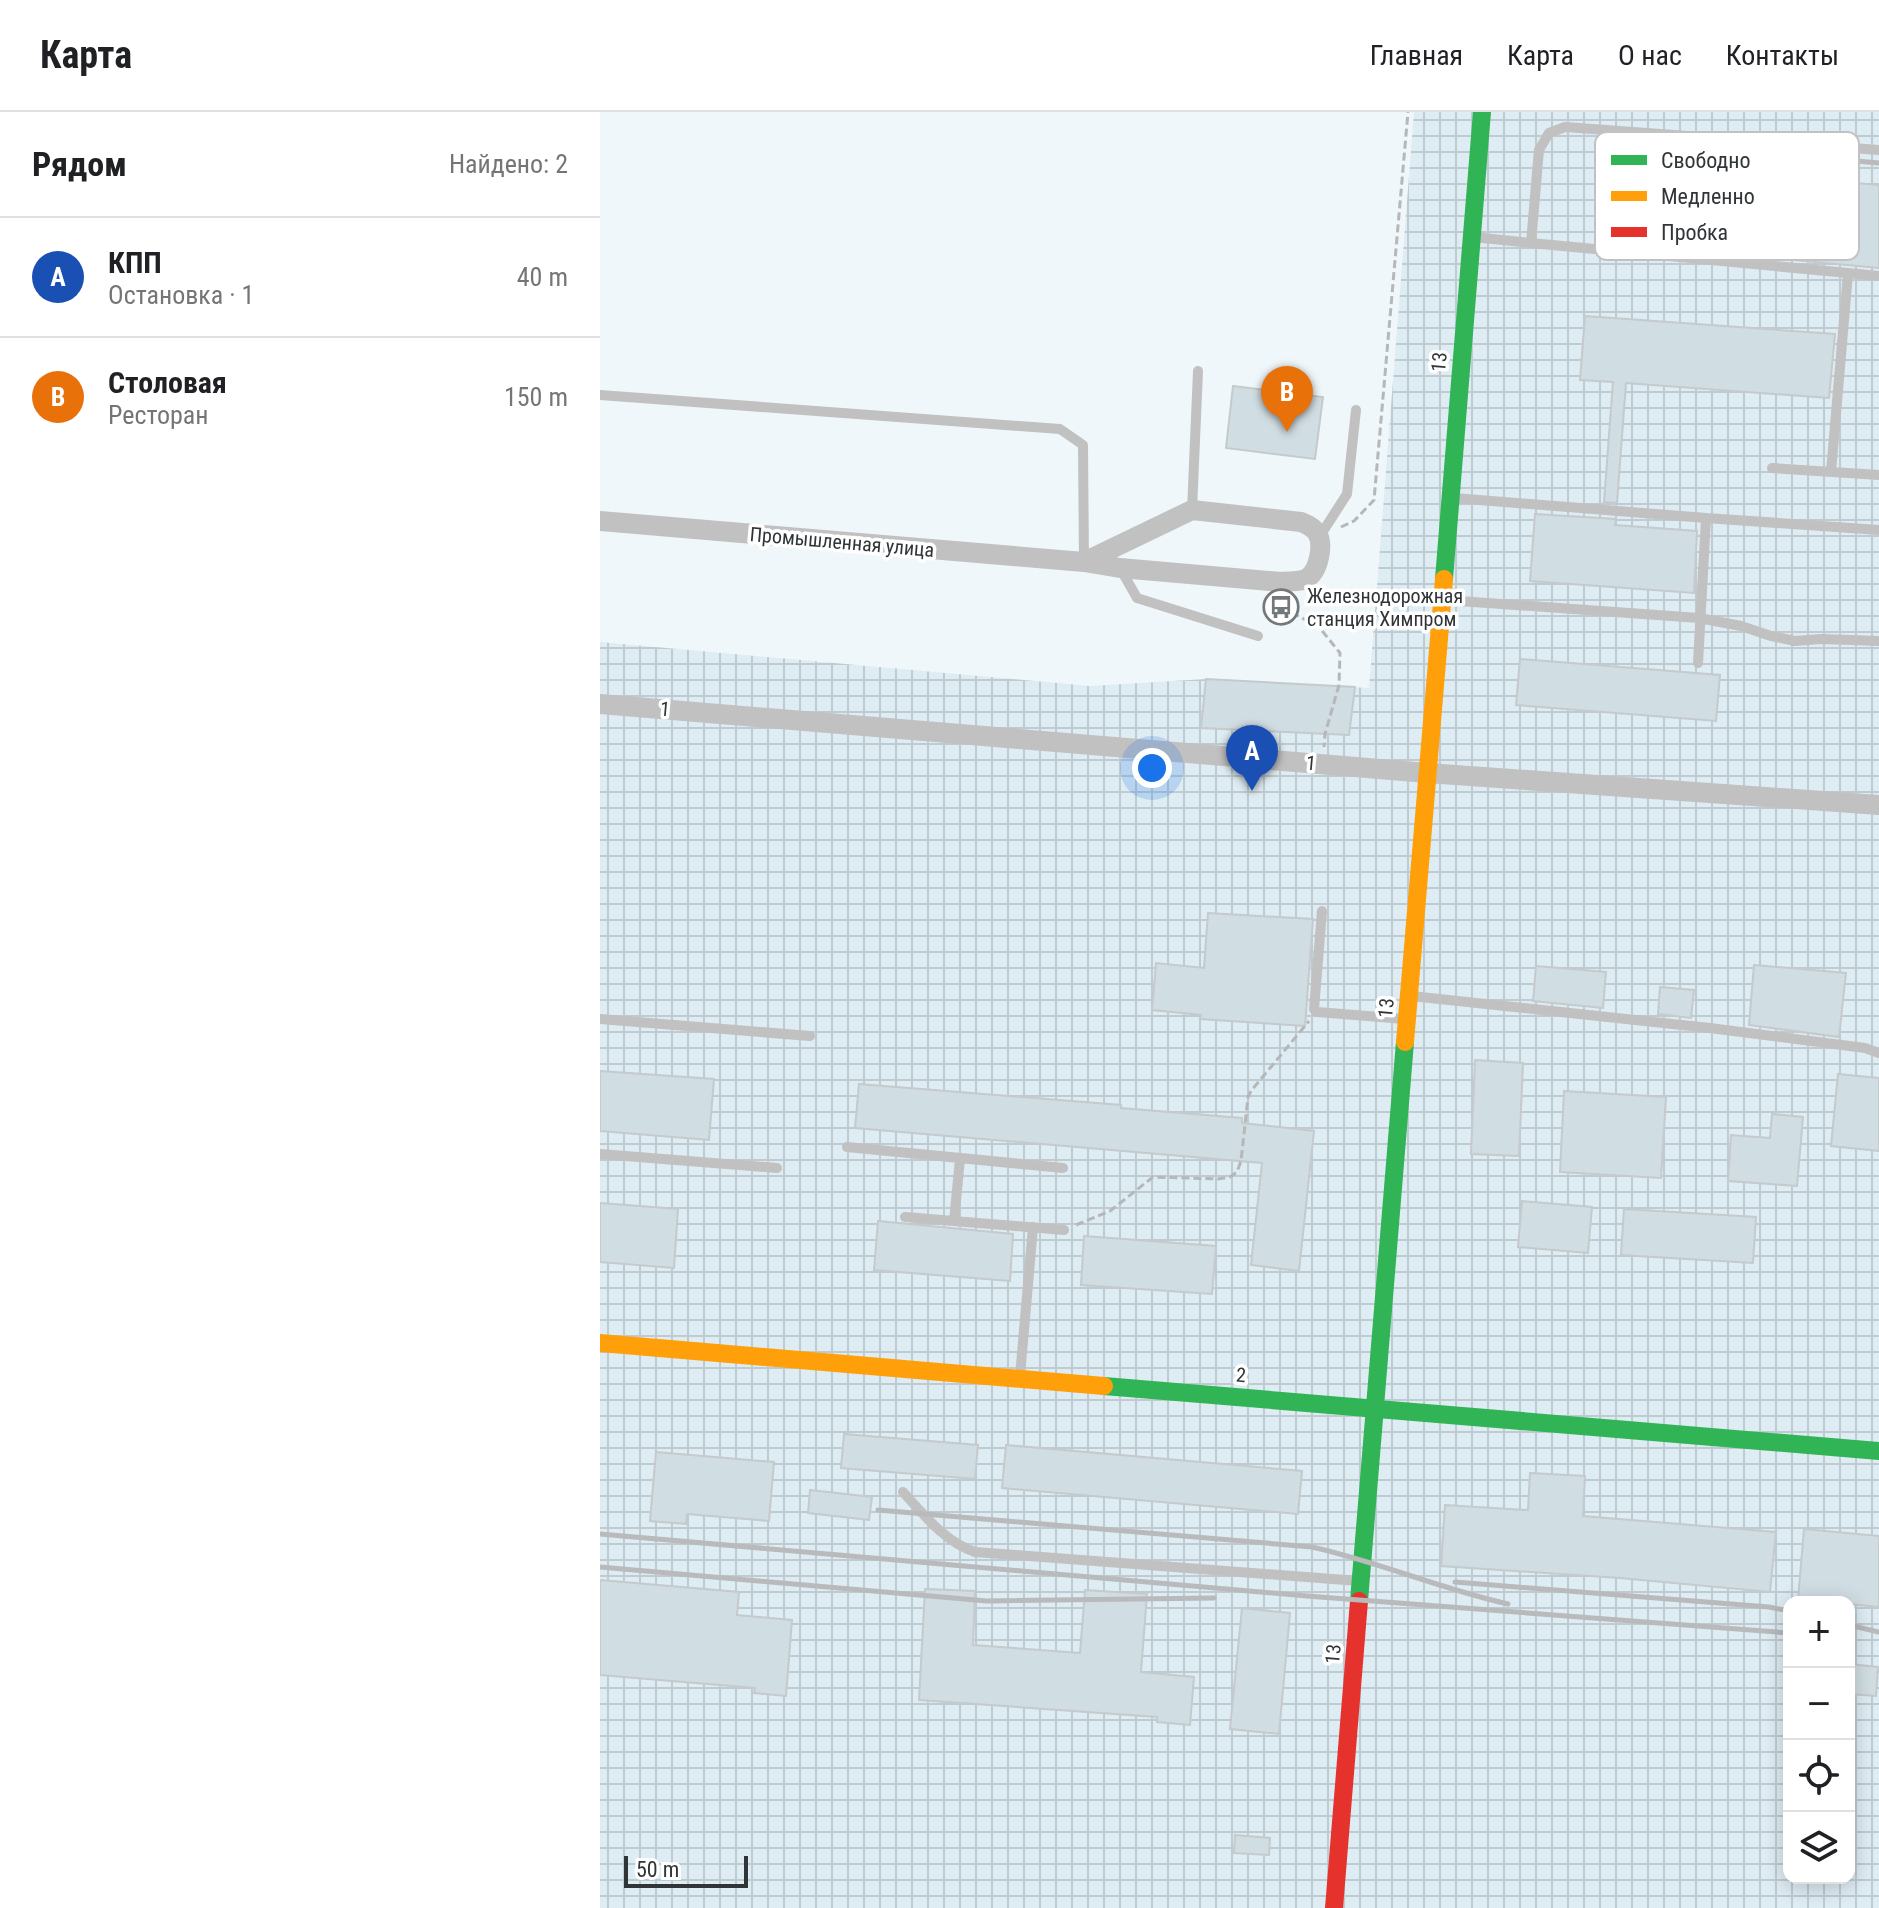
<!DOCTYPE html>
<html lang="ru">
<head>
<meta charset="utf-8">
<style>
	body { margin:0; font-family:"Roboto Condensed",sans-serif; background:#f6f6f6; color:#202124 }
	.controls { position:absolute; right:24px; bottom:24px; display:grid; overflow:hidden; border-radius:16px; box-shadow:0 4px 20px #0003 }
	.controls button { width:72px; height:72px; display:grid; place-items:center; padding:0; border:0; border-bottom:2px solid #e0e0e0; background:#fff; color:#202124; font:40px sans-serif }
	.scale { position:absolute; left:24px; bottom:20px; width:124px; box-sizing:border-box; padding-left:8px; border:4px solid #303537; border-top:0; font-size:22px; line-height:28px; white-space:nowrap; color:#303537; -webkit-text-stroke:6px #fff; paint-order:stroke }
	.you { position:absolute; left:552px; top:656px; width:28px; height:28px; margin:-20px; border:6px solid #fff; border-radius:50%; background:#1a73e8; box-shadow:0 0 0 12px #1a73e833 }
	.badge { display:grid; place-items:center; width:52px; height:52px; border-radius:50%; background:#d93025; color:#fff; font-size:26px; font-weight:700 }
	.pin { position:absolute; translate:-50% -66px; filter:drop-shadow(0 2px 4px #0008) }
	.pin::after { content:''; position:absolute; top:42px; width:28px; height:24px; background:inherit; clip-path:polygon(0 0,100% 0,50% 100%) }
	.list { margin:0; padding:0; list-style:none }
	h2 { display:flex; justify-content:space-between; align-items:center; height:104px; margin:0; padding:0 32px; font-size:34px }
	h2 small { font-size:26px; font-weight:400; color:#757577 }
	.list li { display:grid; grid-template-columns:52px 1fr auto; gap:24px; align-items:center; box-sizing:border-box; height:120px; padding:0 32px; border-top:2px solid #e0e0e0 }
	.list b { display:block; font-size:30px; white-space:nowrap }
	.list p { margin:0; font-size:26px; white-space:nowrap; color:#757577 }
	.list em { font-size:26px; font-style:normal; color:#757577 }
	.icon { flex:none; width:44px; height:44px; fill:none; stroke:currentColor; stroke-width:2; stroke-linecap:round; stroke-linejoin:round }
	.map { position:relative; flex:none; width:1279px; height:1796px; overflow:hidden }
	header { display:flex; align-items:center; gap:48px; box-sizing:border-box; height:112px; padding:0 40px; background:#fff; border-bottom:2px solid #e0e0e0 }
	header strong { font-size:38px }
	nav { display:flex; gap:44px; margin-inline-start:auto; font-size:28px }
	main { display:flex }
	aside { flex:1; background:#fff }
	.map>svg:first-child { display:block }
</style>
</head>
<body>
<header>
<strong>Карта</strong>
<nav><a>Главная</a><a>Карта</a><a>О нас</a><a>Контакты</a></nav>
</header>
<main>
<aside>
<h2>Рядом<small>Найдено: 2</small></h2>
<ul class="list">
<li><span class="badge" style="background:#1a4fb4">A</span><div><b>КПП</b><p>Остановка · 1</p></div><em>40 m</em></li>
<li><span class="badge" style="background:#e8710a">B</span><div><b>Столовая</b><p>Ресторан</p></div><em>150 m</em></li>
</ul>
</aside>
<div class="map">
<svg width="1279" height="1796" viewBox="0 0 1279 1796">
	<defs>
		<pattern id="industrial-grid" width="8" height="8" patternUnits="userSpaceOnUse" patternTransform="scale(2)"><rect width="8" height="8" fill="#deecf3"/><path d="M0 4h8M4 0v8" fill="none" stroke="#bfcbd1"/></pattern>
	</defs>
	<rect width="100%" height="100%" fill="#f0f7fa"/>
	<path fill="url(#industrial-grid)" fill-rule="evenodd" d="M814 0H1279V1796H0V530L490 574 606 567 769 576ZM1189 1490H1249V1766H1189Z"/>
	<path fill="#d0dde2" stroke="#c5cacc" stroke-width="2" d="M1096 57 1279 73V156L1089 138Z
		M985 204 1235 222 1229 286 1026 271 1017 391 1004 390 1013 270 980 268Z
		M633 274 723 285 715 347 626 336Z
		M935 402 1016 407 1015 413 1097 419 1094 481 930 469Z
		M920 547 1120 563 1116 609 916 593Z
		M606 567 755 575 749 623 601 616Z
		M608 801 713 807 705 914 600 907 601 903 552 898 556 851 604 856Z
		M1154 853 1246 861 1239 925 1149 913Z
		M936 854 1006 860 1003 896 933 889Z
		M1060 875 1094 878 1091 906 1058 902Z
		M875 948 923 951 919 1044 871 1042Z
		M0 959 114 967 109 1028 0 1019Z
		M1238 962 1279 966V1039L1231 1034Z
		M259 972 521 993V996L642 1006V1011L714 1019 699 1159 651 1153 662 1051 255 1016Z
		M964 979 1066 985 1061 1066 960 1060Z
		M1172 1002 1203 1005 1197 1074 1128 1069 1131 1023 1170 1026Z
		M922 1089 992 1095 988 1141 918 1135Z
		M0 1091 78 1097 74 1156 0 1150Z
		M1024 1097 1156 1105 1153 1151 1021 1143Z
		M278 1109 413 1122 410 1169 274 1158Z
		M484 1124 616 1134 612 1182 481 1173Z
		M244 1322 378 1333 375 1367 241 1356Z
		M406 1333 702 1359 698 1402 402 1376Z
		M56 1340 174 1350 169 1409 87 1402 86 1412 50 1409Z
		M930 1361 985 1364 983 1404 1176 1420 1170 1480 1020 1466 841 1454 845 1393 928 1398Z
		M210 1378 272 1385 269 1408 208 1401Z
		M1204 1417 1279 1424V1495L1249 1492V1490L1198 1488Z
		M0 1468 139 1480 137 1503 192 1508 186 1584 154 1581 155 1576 0 1563Z
		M325 1477 375 1479 373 1533 480 1541 485 1478 547 1482 541 1560 594 1565 590 1613 557 1610V1605L319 1588Z
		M642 1496 690 1501 679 1622 630 1617Z
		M1249 1552 1278 1555 1276 1584 1249 1582Z
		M635 1723 670 1726 669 1743 634 1741Z"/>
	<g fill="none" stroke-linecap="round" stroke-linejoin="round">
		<path stroke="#b5b7b9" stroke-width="3" stroke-dasharray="8 4" stroke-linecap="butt" d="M741 415 754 409 774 388 808 0
			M681 495 719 515 740 541 739 573 725 622 724 635
			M476 1113 510 1099 553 1065 618 1067 630 1065 637 1060 641 1049 648 985 651 979 709 909"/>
		<path stroke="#c1c1c2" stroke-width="10" d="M873 125 931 131 939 38 949 21 965 15 1279 38
			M931 131 1248 161
			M0 283 460 317 483 333 484 450
			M1172 356 1279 363
			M1231 360 1248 161 1279 164
			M854 386 1106 406 1098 551
			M592 398 598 259
			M1106 406 1279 418
			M720 424 747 382 756 298
			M520 456 537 486 658 524
			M845 488 1099 506 1141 514 1171 524 1195 529 1221 527 1279 529
			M722 799 714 897 717 900 805 907
			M811 884 1110 916 1265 936 1279 941
			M0 907 210 924
			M247 1035 463 1056
			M0 1042 177 1056
			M305 1105 464 1118
			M354 1109 360 1047
			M420 1264 433 1115
			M303 1380C324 1403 345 1430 375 1440L759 1469"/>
		<path stroke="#c1c1c2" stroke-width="20" d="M0 409 484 450 520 456 681 470C689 469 699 470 706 467 719 460 724 432 717 421 713 415 708 413 701 410L592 398 484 450
			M0 592 827 661 1279 693"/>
		<path stroke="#30b455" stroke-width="18" d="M844 467 882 0
			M504 1274 1279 1339
			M759 1489 805 930"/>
		<path stroke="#ff9f0a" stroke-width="18" d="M805 930 844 467
			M0 1231 504 1274"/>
		<path stroke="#e5322d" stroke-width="18" d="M734 1796 759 1489"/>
		<path stroke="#b8babb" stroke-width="5" d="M1101 35 1279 51
			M278 1398 712 1435C779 1450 841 1477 908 1492
			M0 1422 707 1484 1189 1521
			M0 1455 387 1489 614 1486
			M855 1470 1169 1495 1189 1499
			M1249 1513 1279 1520"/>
	</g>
	<defs>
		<symbol id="bus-ring" viewBox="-11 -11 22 22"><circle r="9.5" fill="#fff" stroke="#73797b" stroke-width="1.5"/><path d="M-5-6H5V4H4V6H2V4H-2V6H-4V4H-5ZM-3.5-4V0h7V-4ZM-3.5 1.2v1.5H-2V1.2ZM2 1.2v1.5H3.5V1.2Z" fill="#73797b"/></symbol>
	</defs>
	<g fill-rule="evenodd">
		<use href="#bus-ring" x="661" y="475" width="40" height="40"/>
	</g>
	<g text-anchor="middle" stroke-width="7" stroke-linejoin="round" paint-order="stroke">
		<g font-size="20" fill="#303537" stroke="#fff">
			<text transform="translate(839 250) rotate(-85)" y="7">13</text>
			<text transform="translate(242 430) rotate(5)" y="7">Промышленная улица</text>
			<text transform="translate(65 597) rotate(5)" y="7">1</text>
			<text transform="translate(711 651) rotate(5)" y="7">1</text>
			<text transform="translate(786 896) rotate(-85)" y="7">13</text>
			<text transform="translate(641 1263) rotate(5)" y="7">2</text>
			<text transform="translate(733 1542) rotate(-85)" y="7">13</text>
		</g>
		<g font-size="20" fill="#303537" stroke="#fff" text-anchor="start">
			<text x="707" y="491">Железнодорожная<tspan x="707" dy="23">станция Химпром</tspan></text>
		</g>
	</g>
	<rect x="995" y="20" width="264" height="128" rx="12" fill="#fff" stroke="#c1c2c3" stroke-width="2"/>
	<rect x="1011" y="43" width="36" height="10" fill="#30b455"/>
	<rect x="1011" y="79" width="36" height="10" fill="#ff9f0a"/>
	<rect x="1011" y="115" width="36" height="10" fill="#e5322d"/>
	<g font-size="22" fill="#303537">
		<text x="1061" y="56">Свободно</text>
		<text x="1061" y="92">Медленно</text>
		<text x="1061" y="128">Пробка</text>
	</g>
</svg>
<div class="controls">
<button>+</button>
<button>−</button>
<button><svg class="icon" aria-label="locate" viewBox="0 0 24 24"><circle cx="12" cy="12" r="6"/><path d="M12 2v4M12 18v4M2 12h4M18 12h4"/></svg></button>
<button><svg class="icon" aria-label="layers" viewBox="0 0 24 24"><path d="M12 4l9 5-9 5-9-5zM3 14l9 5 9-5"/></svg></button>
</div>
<div class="scale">50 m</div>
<div class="you"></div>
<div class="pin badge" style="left:652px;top:679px;background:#1a4fb4">A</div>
<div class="pin badge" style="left:687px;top:320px;background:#e8710a">B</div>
</div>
</main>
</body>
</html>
